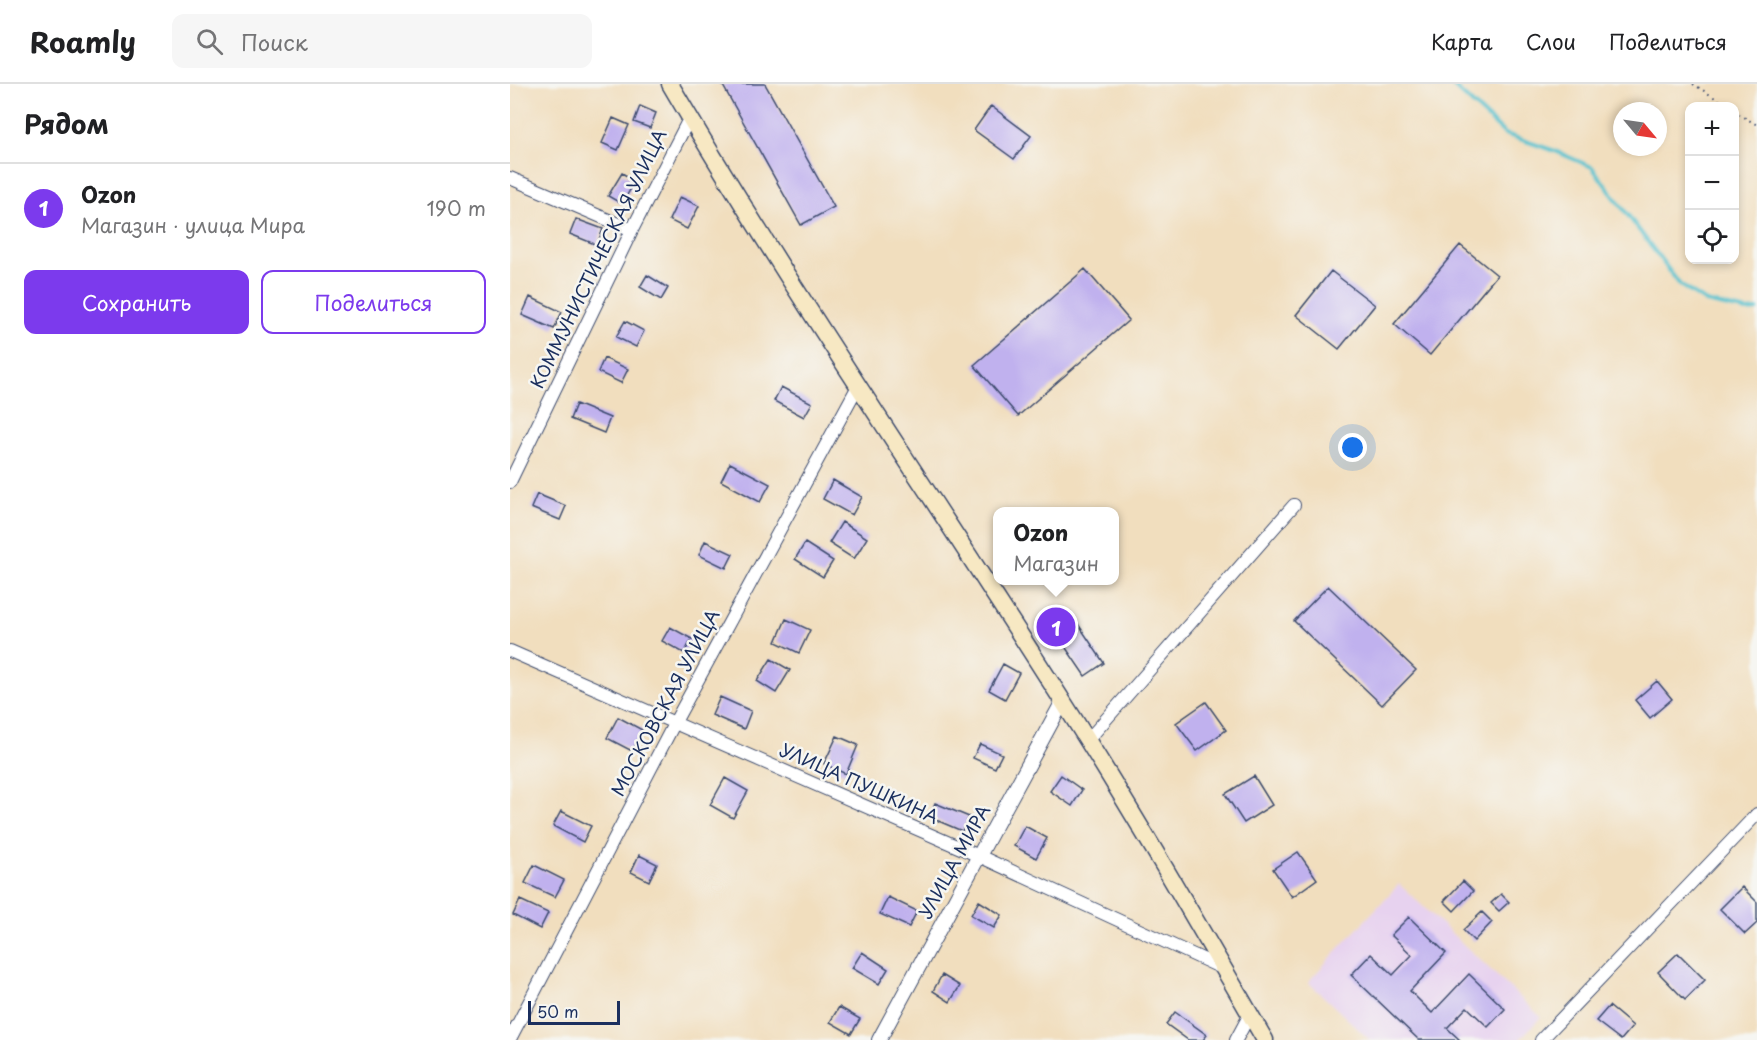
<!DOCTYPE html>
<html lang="ru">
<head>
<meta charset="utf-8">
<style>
	body { margin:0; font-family:"Playpen Sans",sans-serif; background:#f6f6f6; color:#202124 }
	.controls { position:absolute; right:18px; top:18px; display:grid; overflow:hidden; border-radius:12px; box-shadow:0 3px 9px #0003 }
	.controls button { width:54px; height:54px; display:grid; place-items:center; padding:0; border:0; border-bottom:2px solid #e0e0e0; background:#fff; color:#202124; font:30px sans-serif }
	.compass { position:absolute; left:1103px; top:18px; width:54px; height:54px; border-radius:50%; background:#fff; box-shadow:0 3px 9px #0003; rotate:119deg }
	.scale { position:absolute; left:18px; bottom:15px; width:92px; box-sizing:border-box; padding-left:6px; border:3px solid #1b2f5e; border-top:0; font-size:16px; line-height:21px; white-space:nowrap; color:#1b2f5e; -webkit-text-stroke:4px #f6f6f2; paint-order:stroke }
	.you { position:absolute; left:843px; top:364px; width:21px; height:21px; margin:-15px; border:4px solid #fff; border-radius:50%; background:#1a73e8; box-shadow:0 0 0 9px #1a73e833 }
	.badge { display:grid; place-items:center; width:39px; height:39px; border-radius:50%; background:#7c3aed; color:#fff; font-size:20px; font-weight:700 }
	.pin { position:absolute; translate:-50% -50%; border:3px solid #fff; box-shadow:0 2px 6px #0006 }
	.popup { position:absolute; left:483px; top:423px; width:126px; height:78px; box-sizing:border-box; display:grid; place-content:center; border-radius:12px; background:#fff; filter:drop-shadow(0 2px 4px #0005); font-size:20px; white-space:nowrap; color:#757577 }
	.popup b { font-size:22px; color:#202124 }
	.popup::after { content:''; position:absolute; left:50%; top:100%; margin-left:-12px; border:12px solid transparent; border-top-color:#fff }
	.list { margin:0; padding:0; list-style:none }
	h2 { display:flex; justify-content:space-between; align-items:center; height:78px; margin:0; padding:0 24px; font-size:26px }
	h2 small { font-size:20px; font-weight:400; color:#757577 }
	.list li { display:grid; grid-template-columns:39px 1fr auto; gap:18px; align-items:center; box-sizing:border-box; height:90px; padding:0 24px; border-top:2px solid #e0e0e0 }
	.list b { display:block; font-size:22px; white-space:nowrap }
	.list p { margin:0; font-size:20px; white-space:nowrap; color:#757577 }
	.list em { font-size:20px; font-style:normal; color:#757577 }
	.actions { display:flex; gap:12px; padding:18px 24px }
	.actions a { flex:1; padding:14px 0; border:2px solid #7c3aed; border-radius:12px; text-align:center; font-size:21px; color:#7c3aed }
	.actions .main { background:#7c3aed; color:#fff }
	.icon { flex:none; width:33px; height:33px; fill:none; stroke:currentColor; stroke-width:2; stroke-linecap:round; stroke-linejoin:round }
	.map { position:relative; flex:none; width:1247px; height:956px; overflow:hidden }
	header { display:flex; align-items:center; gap:36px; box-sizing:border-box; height:84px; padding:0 30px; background:#fff; border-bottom:2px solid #e0e0e0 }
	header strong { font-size:28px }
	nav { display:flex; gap:33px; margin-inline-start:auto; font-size:21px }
	.search { width:420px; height:54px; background:#f6f6f6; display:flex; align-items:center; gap:15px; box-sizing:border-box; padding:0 21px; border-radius:12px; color:#757577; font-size:22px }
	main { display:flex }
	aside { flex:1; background:#fff }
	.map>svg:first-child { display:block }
</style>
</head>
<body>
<header>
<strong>Roamly</strong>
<div class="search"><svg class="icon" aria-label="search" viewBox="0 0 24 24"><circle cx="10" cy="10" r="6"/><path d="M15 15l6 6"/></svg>Поиск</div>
<nav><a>Карта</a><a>Слои</a><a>Поделиться</a></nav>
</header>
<main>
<aside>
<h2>Рядом<small></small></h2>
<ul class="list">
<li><span class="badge">1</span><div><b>Ozon</b><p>Магазин · улица Мира</p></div><em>190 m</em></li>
</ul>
<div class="actions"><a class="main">Сохранить</a><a>Поделиться</a></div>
</aside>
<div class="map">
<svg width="1247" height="956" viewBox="0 0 1247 956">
	<rect width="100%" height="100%" fill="#f6f6f2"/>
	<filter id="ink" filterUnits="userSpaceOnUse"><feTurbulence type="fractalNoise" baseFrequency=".0167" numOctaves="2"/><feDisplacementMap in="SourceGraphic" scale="12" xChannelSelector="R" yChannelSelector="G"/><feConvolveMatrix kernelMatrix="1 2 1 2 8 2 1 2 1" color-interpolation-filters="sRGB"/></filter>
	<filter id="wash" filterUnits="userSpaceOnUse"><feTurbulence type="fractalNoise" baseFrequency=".008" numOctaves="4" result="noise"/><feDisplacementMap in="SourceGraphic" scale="24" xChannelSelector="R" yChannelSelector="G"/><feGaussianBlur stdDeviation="1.35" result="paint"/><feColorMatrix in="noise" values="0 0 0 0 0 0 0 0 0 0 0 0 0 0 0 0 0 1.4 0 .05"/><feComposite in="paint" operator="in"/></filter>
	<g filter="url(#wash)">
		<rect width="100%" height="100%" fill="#f1debe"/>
		<path fill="#e7d2ef" d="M889 800 1031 933 1009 956H860L798 898Z"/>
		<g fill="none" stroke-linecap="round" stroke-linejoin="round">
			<path stroke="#55c1ce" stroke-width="4" d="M941 0 995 50 1045 67 1082 83 1170 201 1196 218 1237 227 1247 226"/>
		</g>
		<g id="blocks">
			<path fill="#c0b1ee" d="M212 0H255L324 123 291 141Z
				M130 22 146 29 140 44 124 38Z
				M481 22 521 52 504 75 464 46Z
				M103 34 119 41 108 66 92 59Z
				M112 89 125 97 112 120 98 112Z
				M170 113 189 122 177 145 159 136Z
				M66 135 93 145 87 161 60 150Z
				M950 161 987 191 920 271 884 240Z
				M575 185 619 236 508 332 464 281Z
				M821 187 865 221 829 265 786 231Z
				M137 191 158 204 151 216 130 203Z
				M20 213 52 228 44 245 12 231Z
				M115 237 134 247 126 263 106 253Z
				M94 274 118 285 111 299 88 288Z
				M271 303 302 319 294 333 264 317Z
				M66 320 100 334 94 349 60 335Z
				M220 379 260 400 250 418 211 397Z
				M323 396 352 413 342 431 313 415Z
				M27 410 56 422 50 436 21 424Z
				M332 438 357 454 344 475 319 459Z
				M195 457 223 470 216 484 189 471Z
				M295 459 323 477 313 493 285 475Z
				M818 502 906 586 872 621 784 537Z
				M560 528 594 579 575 592 541 542Z
				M276 535 300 546 289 569 266 558Z
				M160 543 182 555 174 569 152 557Z
				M261 575 280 586 266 609 247 597Z
				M493 580 509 589 495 615 479 606Z
				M1147 597 1162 615 1140 634 1125 616Z
				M210 613 241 627 234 645 202 631Z
				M696 618 716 646 687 667 666 639Z
				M108 633 134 647 122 667 97 654Z
				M327 652 348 661 336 690 314 680Z
				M470 660 492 670 485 684 463 674Z
				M551 691 572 706 562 722 540 707Z
				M744 692 762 721 734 739 715 710Z
				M215 694 238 707 223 734 200 721Z
				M425 719 459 733 452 747 419 733Z
				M51 727 81 742 73 758 43 742Z
				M515 742 537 754 526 774 504 762Z
				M788 768 807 795 782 813 763 785Z
				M129 771 147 780 139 797 121 788Z
				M24 781 54 796 45 813 15 799Z
				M953 797 963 807 944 827 934 817Z
				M1232 803 1247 818V839L1235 850 1210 825Z
				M991 810 999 818 989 827 981 819Z
				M378 813 407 827 399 843 370 830Z
				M10 816 38 829 30 845 3 831Z
				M469 817 492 831 484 844 461 831Z
				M972 828 982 838 964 857 953 846Z
				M899 833 936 869 900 907 922 929 959 890 995 925 978 943 957 923 937 944 950 956H909L841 891 861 870 883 891 902 871 881 851Z
				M352 868 378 885 369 900 342 884Z
				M1168 869 1195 896 1175 916 1148 888Z
				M432 891 450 902 440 918 423 907Z
				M1099 922 1123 942 1111 956 1086 937Z
				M329 923 350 935 341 950 320 938Z
				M665 928 697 951 693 956H678L656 940Z"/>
		</g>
	</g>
	<g filter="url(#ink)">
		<use href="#blocks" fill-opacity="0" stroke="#3b496c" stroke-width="1.5"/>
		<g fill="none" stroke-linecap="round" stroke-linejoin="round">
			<defs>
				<path id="minor" d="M0 94 122 146
					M0 398 122 146 180 33
					M0 567 469 772 714 885
					M577 657 784 421
					M0 955 165 638 348 302
					M726 956 740 930
					M1031 956 1247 730"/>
				<path id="tertiary" d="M369 956 553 617"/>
				<path id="secondary" d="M160 0C283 210 422 411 552 616 623 727 689 842 755 956"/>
			</defs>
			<use href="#minor" stroke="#3b496c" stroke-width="14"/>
			<use href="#tertiary" stroke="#3b496c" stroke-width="16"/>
			<use href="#secondary" stroke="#3b496c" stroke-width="19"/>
			<path stroke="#3b496c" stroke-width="2" stroke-dasharray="1.5 4.5" stroke-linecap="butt" d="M1183 0 1218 22
				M1224 27 1247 41"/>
			<use href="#minor" stroke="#fff" stroke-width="12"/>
			<use href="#tertiary" stroke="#fff" stroke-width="14"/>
			<use href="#secondary" stroke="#f7e8c3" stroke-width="16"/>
		</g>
	</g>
	<g text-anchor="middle" stroke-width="5" stroke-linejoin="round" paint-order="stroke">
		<g font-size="18" fill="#1b2f5e" stroke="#f6f6f2">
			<text transform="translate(89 175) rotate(-64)" y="6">КОММУНИСТИЧЕСКАЯ УЛИЦА</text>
			<text transform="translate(156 619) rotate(-62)" y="6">МОСКОВСКАЯ УЛИЦА</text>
			<text transform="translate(349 700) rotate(24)" y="6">УЛИЦА ПУШКИНА</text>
			<text transform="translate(445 778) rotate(-61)" y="6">УЛИЦА МИРА</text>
		</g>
	</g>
</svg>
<div class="controls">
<button>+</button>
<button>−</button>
<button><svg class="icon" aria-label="locate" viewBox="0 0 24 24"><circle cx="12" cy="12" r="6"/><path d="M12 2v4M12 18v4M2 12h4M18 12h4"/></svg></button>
</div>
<svg class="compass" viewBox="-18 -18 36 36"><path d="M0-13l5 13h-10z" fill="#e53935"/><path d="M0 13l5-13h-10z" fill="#757577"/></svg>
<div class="scale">50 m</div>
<div class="you"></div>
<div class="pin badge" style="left:546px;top:543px">1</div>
<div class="popup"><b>Ozon</b>Магазин</div>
</div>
</main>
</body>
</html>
